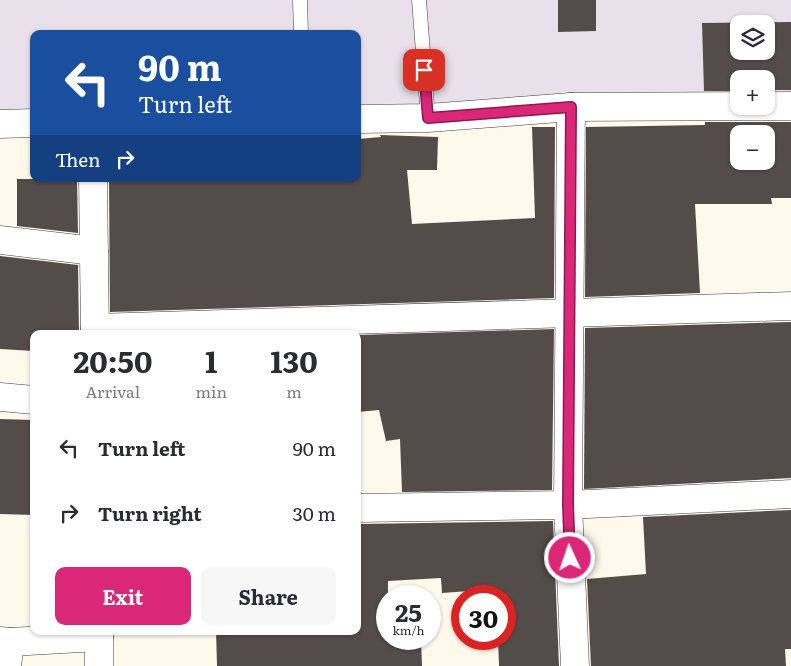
<!DOCTYPE html>
<meta charset="utf-8">
<style>
:root{--surface:#fff;--page:#f7f7f7;--text:#2b2b33;--muted:#7c7c81;--accent:#db2777}
body{margin:0;font-family:Literata,serif;background:var(--page);color:var(--text);height:100vh;display:flex;flex-direction:column;font-size:19px;white-space:nowrap}
*{box-sizing:border-box;margin:0}
p{font-size:16px;color:var(--muted)}
.icon{flex:none;width:28px;height:28px;fill:none;stroke:currentColor;stroke-width:2;stroke-linecap:round;stroke-linejoin:round}
.map{position:relative;flex:1;overflow:hidden}
.details{position:absolute;left:30px;top:330px;width:331px;height:305px;display:flex;flex-direction:column;background:var(--surface);border-radius:10px;box-shadow:0 1px 4px #0004}
.details>*{flex:none}
.top-card{position:absolute;left:30px;top:30px;width:331px;height:152px;border-radius:10px;box-shadow:0 1px 4px #0004;background:#1a4fa0;color:#fff;overflow:hidden}
.tools{position:absolute;left:730px;top:15px;display:grid;gap:10px}
.tools a{display:grid;place-items:center;width:45px;height:45px;border-radius:10px;background:var(--surface);box-shadow:0 1px 4px #0004;font-size:25px}
.speed{position:absolute;left:376px;top:585px;display:flex;gap:10px;font-size:25px;font-weight:700;text-align:center}
.speed>*{display:grid;place-content:center;width:65px;height:65px;border-radius:50%;background:var(--surface);box-shadow:0 1px 4px #0004;line-height:1}
.speed small{font-size:12px;font-weight:400}
.speed .limit{border:8px solid #d22;background:#fff;color:#111}
.pin{position:absolute;display:grid;place-items:center;width:42px;height:42px;color:#fff;margin:-21px;border-radius:10px;box-shadow:0 2px 8px #0006}
.me{position:absolute;width:55px;margin:-28px;rotate:357deg;stroke-linejoin:round;filter:drop-shadow(0 0 4px #0008)}
.turn{display:flex;align-items:center;gap:18px;height:105px;padding:0 25px;font-size:22px}
.turn .icon{width:65px;height:65px;stroke-width:2.5}
.turn b{display:block;font-size:35px;line-height:42px}
.then{display:flex;align-items:center;height:48px;padding:0 25px;background:#0003;gap:10px;font-size:19px}
.eta{display:flex;justify-content:space-evenly;align-items:center;height:85px;text-align:center}
.eta b{font-size:30px;font-weight:700;line-height:35px}
.action{display:flex;gap:10px;margin-top:auto;padding:10px 25px}
.action a{flex:1;height:58px;border-radius:10px;background:var(--accent);color:#fff;font-size:20px;font-weight:700;line-height:58px;text-align:center}
.action a+a{background:var(--page);color:var(--text)}
ul{padding:0;list-style:none}
li{display:flex;align-items:center;gap:15px;height:65px;padding:0 25px}
li div{flex:1}
li b{display:block;font-size:19px}
li em{font-style:normal}
.map>svg:first-child{display:block}
.industrial{fill:#e9e0eb;fill-rule:evenodd}
.building{fill:#544c49;fill-rule:evenodd}
.lines{fill:none;stroke-linecap:round;stroke-linejoin:round}
.lane-casing{stroke:#3f3f3f;stroke-width:15}
.street-casing{stroke:#3f3f3f;stroke-width:29}
.lane{stroke:#fff;stroke-width:14}
.street{stroke:#fff;stroke-width:28}
.route-casing{stroke:#8e194d;stroke-width:12}
.route{stroke:#db2777;stroke-width:9}
</style>
<div class="map">
<svg width="791" height="666" viewBox="0 0 791 666">
<rect width="100%" height="100%" fill="#fff9ec"/>
<path class="industrial" d="M 0,0 L 791,0 L 791,103 L 766,103 L 766,79 L 739,79 L 739,103 L 358,104 L 358,34 L 34,34 L 34,110 L 0,111 ZM 739,24 L 766,24 L 766,51 L 739,51 Z"/>
<g class="building">
<path d="M 558,0 L 596,0 L 596,31 L 558,32 Z"/>
<path d="M 791,22 L 791,90 L 766,90 L 766,79 L 739,79 L 739,91 L 704,91 L 702,23 ZM 739,24 L 766,24 L 766,51 L 739,51 Z"/>
<path d="M 705,122 L 791,122 L 791,198 L 771,198 L 772,204 L 695,204 L 700,293 L 585,297 L 586,127 L 705,125 ZM 739,134 L 766,134 L 766,161 L 739,161 Z"/>
<path d="M 532,127 L 555,127 L 554,298 L 110,312 L 109,179 L 358,179 L 358,139 L 381,137 L 380,135 L 438,137 L 437,170 L 407,170 L 412,224 L 535,218 Z"/>
<path d="M 17,179 L 77,179 L 78,233 L 17,226 Z"/>
<path d="M 0,256 L 78,265 L 79,334 L 34,334 L 34,351 L 0,349 Z"/>
<path d="M 791,322 L 791,478 L 584,489 L 585,328 Z"/>
<path d="M 554,329 L 552,490 L 402,492 L 400,439 L 386,441 L 379,410 L 358,412 L 358,335 Z"/>
<path d="M 0,419 L 34,420 L 34,515 L 0,514 Z"/>
<path d="M 791,510 L 791,649 L 785,649 L 786,666 L 591,666 L 587,579 L 646,574 L 643,517 Z"/>
<path d="M 553,521 L 559,666 L 499,666 L 498,639 L 505,639 L 505,596 L 497,596 L 496,589 L 442,593 L 441,578 L 388,581 L 388,639 L 421,639 L 422,666 L 217,666 L 216,631 L 358,631 L 358,524 Z"/>
</g>
<g class="lines">
<g class="lane-casing">
<g id="lane">
<path d="M 300,0 L 301,34"/>
<path d="M 419,0 L 428,118"/>
</g>
</g>
<g class="street-casing">
<g id="street">
<path d="M 571,107 L 568,505 L 575,666"/>
<path d="M 358,119 L 428,118 L 571,107 L 791,106"/>
<path d="M 0,124 L 34,123"/>
<path d="M 93,179 L 95,334"/>
<path d="M 0,240 L 94,251"/>
<path d="M 95,328 L 791,306"/>
<path d="M 0,397 L 34,400"/>
<path d="M 358,508 L 568,505 L 791,494"/>
<path d="M 99,631 L 99,666"/>
<path d="M 0,641 L 10,642 L 7,666"/>
<path d="M 10,642 L 99,637"/>
</g>
</g>
<use href="#lane" class="lane"/>
<use href="#street" class="street"/>
</g>
<g class="lines">
<g class="route-casing">
<path id="route" d="M 424,70 L 428,118 L 571,107 L 568,505 L 570,558"/>
</g>
<use href="#route" class="route"/>
</g>
</svg>
<div class="tools">
<a><svg class="icon" aria-label="layers" viewBox="0 0 24 24"><path d="M12 4l9 5-9 5-9-5zM3 14l9 5 9-5"/></svg></a>
<a>+</a>
<a>−</a>
</div>
<div class="speed"><div>25<small>km/h</small></div><div class="limit">30</div></div>
<div class="pin" style="left:424px;top:70px;background:#d93025"><svg class="icon" aria-label="arrive" viewBox="0 0 24 24"><path d="M6 21V4h12l-3 4 3 4H6"/></svg></div>
<svg class="me" style="left:570px;top:558px" viewBox="-20 -20 40 40"><circle r="17" fill="#db2777" stroke="#fff" stroke-width="3"/><path d="M0-11L8 9 0 5-8 9z" fill="#fff"/></svg>
<div class="top-card">
<div class="turn"><svg class="icon" aria-label="left" viewBox="0 0 24 24"><path d="M17 20v-9H6M10 6l-5 5 5 5"/></svg><div><b>90 m</b>Turn left</div></div>
<div class="then">Then<svg class="icon" aria-label="right" viewBox="0 0 24 24"><path d="M7 20v-9h11M14 6l5 5-5 5"/></svg></div>
</div>
<section class="details">
<div class="eta">
<div><b>20:50</b><p>Arrival</p></div>
<div><b>1</b><p>min</p></div>
<div><b>130</b><p>m</p></div>
</div>
<ul>
<li><svg class="icon" aria-label="left" viewBox="0 0 24 24"><path d="M17 20v-9H6M10 6l-5 5 5 5"/></svg><div><b>Turn left</b></div><em>90 m</em></li>
<li><svg class="icon" aria-label="right" viewBox="0 0 24 24"><path d="M7 20v-9h11M14 6l5 5-5 5"/></svg><div><b>Turn right</b></div><em>30 m</em></li>
</ul>
<div class="action"><a>Exit</a><a>Share</a></div>
</section>
</div>
